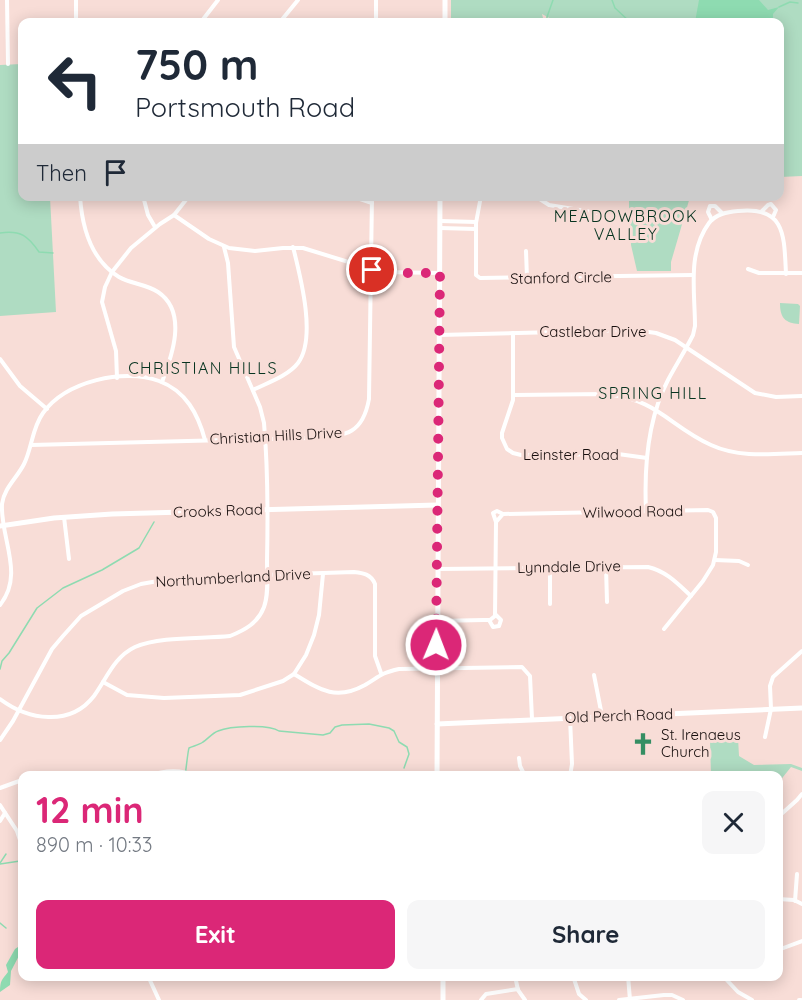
<!DOCTYPE html>
<meta charset="utf-8">
<style>
:root{--surface:#fff;--page:#f6f6f7;--text:#1f2937;--muted:#747a83;--accent:#db2777}
body{margin:0;font-family:Quicksand,sans-serif;background:var(--page);color:var(--text);height:100vh;display:flex;flex-direction:column;font-size:22px;white-space:nowrap}
*{box-sizing:border-box;margin:0}
p{font-size:20px;color:var(--muted)}
.icon{flex:none;width:33px;height:33px;fill:none;stroke:currentColor;stroke-width:2;stroke-linecap:round;stroke-linejoin:round}
.map{position:relative;flex:1;overflow:hidden}
.details{position:absolute;left:18px;top:771px;width:765px;height:210px;display:flex;flex-direction:column;background:var(--surface);border-radius:12px;box-shadow:0 3px 15px #0003}
.details>*{flex:none}
.banner{position:absolute;left:18px;top:18px;width:766px;height:183px;border-radius:12px;box-shadow:0 3px 15px #0003;background:#fff;color:var(--text);overflow:hidden}
.pin{position:absolute;display:grid;place-items:center;width:51px;height:51px;color:#fff;margin:-26px;border:3px solid #fff;border-radius:50%;box-shadow:0 2px 6px #0007}
.me{position:absolute;width:66px;margin:-33px;rotate:1deg;stroke-linejoin:round;filter:drop-shadow(0 0 4px #0008)}
.turn{display:flex;align-items:center;gap:21px;height:126px;padding:0 18px;font-size:27px}
.turn .icon{width:78px;height:78px;stroke-width:2.5}
.turn b{display:block;font-size:42px;line-height:51px}
.then{display:flex;align-items:center;height:57px;padding:0 18px;background:#0003;gap:12px;font-size:22px}
.round{display:grid;place-items:center;flex:none;width:63px;height:63px;border-radius:12px;background:var(--page)}
.head{display:flex;align-items:center;justify-content:space-between;height:102px;padding:0 18px}
h1{font-size:36px;font-weight:700;line-height:45px;color:var(--accent)}
.primary-button{display:flex;gap:12px;margin-top:auto;padding:12px 18px}
.primary-button a{flex:1;height:69px;border-radius:12px;background:var(--accent);color:#fff;font-size:24px;font-weight:700;line-height:69px;text-align:center}
.primary-button a+a{background:var(--page);color:var(--text)}
.map>svg:first-child{display:block}
.green{fill:#afdcc2}
.water{fill:#8edbb1}
.lines{fill:none;stroke-linecap:round;stroke-linejoin:round}
.stream{stroke:#8edbb1;stroke-width:1.5}
.street{stroke:#fff;stroke-width:4}
.secondary{stroke:#fff;stroke-width:5}
.route{stroke:#db2777;stroke-width:10;stroke-dasharray:0 18}
.labels{text-anchor:middle;stroke-width:6;stroke-linejoin:round;paint-order:stroke}
.street-label{font-size:15px;fill:#180f0e;stroke:#f8ddd7}
.poi-label{font-size:15px;fill:#180f0e;stroke:#f8ddd7;text-anchor:start}
.neighbourhood-label{font-size:16px;letter-spacing:1.5px;fill:#073420;stroke:#f8ddd7}
</style>
<div class="map">
<svg width="802" height="1000" viewBox="0 0 802 1000">
<rect width="100%" height="100%" fill="#f8ddd7"/>
<g class="green">
<path d="M 451,0 L 802,0 L 802,176 L 780,177 L 780,22 L 554,22 L 553,20 L 542,14 L 544,22 L 451,22 Z"/>
<path d="M 22,64 L 22,196 L 50,197 L 56,312 L 0,316 L 0,65 Z"/>
<path d="M 626,197 L 690,197 L 671,262 L 671,271 L 637,271 L 631,245 L 630,214 L 614,215 L 614,213 L 629,213 L 629,199 Z"/>
<path d="M 780,303 L 798,304 L 800,306 L 799,324 C 785,323 780,318 780,303 Z"/>
<path d="M 738,738 L 739,756 L 754,765 L 791,764 L 802,768 L 802,771 L 791,767 L 779,782 L 778,776 L 711,775 L 710,740 Z"/>
</g>
<g class="water">
<path d="M 699,0 L 759,0 L 768,10 L 779,7 L 773,14 L 773,22 L 695,22 Z"/>
<path d="M 22,941 L 22,950 L 11,971 L 10,985 L 0,992 C 0,980 2,980 8,972 L 6,965 L 15,949 L 21,945 Z"/>
</g>
<g class="lines">
<g class="stream">
<path d="M 612,0 L 615,8 L 630,22"/>
<path d="M 779,7 L 790,2 L 798,3"/>
<path d="M 547,22 L 547,17 L 553,0"/>
<path d="M 0,233 C 21,230 28,236 39,252 L 53,253"/>
<path d="M 0,669 L 2,661 L 9,653 L 37,608 L 63,588 L 102,570 L 139,548 L 154,522"/>
<path d="M 185,776 C 186,770 188,750 189,748 C 193,746 199,745 203,742 C 208,739 212,733 218,731 C 230,726 269,724 279,731 L 323,735 L 330,733 L 335,727 L 342,725 L 369,724 L 389,728 L 394,731 L 399,742 L 407,747 L 409,754 L 404,768"/>
<path d="M 0,863 L 6,854"/>
<path d="M 0,864 L 20,861 L 22,848"/>
<path d="M 0,923 L 6,928"/>
</g>
<g class="street">
<path d="M 7,0 L 8,64"/>
<path d="M 76,0 L 76,22"/>
<path d="M 201,22 L 218,0"/>
<path d="M 280,22 L 298,0"/>
<path d="M 376,22 L 376,0"/>
<path d="M 80,196 C 82,228 91,260 119,277 C 131,284 146,284 158,292 C 188,312 172,356 162,382"/>
<path d="M 143,196 L 148,215 L 155,227"/>
<path d="M 351,196 L 372,203"/>
<path d="M 481,196 L 476,223 L 476,275 L 480,278 L 693,275"/>
<path d="M 535,196 L 549,205 L 604,214"/>
<path d="M 762,211 L 768,205 L 771,204 L 776,210 L 773,217"/>
<path d="M 174,215 L 209,239 L 229,248 L 255,251 L 283,248 L 303,248 L 381,272 L 440,273"/>
<path d="M 712,220 L 708,212 L 710,206 L 715,206 L 722,213"/>
<path d="M 440,221 L 476,222"/>
<path d="M 440,228 L 476,229"/>
<path d="M 526,251 L 527,278"/>
<path d="M 748,269 L 759,273 L 802,273"/>
<path d="M 513,333 L 513,400 L 502,433 L 502,438 L 507,449 L 513,453 L 521,455 L 618,454 L 647,458"/>
<path d="M 439,335 L 635,330 L 656,333 L 675,340 L 755,393 L 776,397 L 802,396"/>
<path d="M 0,359 L 20,386 L 47,409"/>
<path d="M 117,378 L 116,351 L 102,302 L 105,287 L 112,272 L 131,248 L 160,224 L 174,215 L 189,196"/>
<path d="M 253,390 C 267,383 288,376 298,363 C 317,338 300,275 293,247"/>
<path d="M 514,395 L 605,394 C 658,399 669,426 711,445 C 739,458 772,454 802,453"/>
<path d="M 31,445 L 309,438 C 342,435 362,438 369,399 L 372,196"/>
<path d="M 646,511 C 644,467 647,420 668,380 C 676,365 685,351 693,335 L 695,326 C 695,292 687,253 709,223 C 716,214 727,212 738,211 C 786,206 784,236 786,274"/>
<path d="M 64,517 L 69,559"/>
<path d="M 496,522 L 493,513 L 497,511 L 503,514"/>
<path d="M 715,560 L 739,561 L 748,565"/>
<path d="M 606,567 L 607,602"/>
<path d="M 550,568 L 550,604"/>
<path d="M 438,569 L 648,567 C 666,571 678,584 691,596"/>
<path d="M 0,605 C 25,574 0,538 2,504 C 4,488 17,478 24,464 C 32,448 32,428 43,413 C 66,381 124,368 159,381 C 186,391 198,414 205,440"/>
<path d="M 489,620 L 493,627 L 499,626 L 501,620 L 495,614"/>
<path d="M 437,621 L 484,620 L 490,620 L 495,616 L 496,522 L 503,514 L 708,510 L 713,512 L 716,518 L 716,552 L 713,565 L 703,581 L 664,629"/>
<path d="M 294,674 C 320,690 336,701 365,685 C 380,676 381,673 399,669 L 522,667 L 530,676 L 532,719"/>
<path d="M 594,675 L 602,716"/>
<path d="M 103,682 L 127,695 L 164,698 L 240,695 L 283,681 L 294,674 L 306,655 L 314,635 L 319,615 L 323,574"/>
<path d="M 0,699 C 28,720 70,727 94,696 C 107,678 114,657 135,647 C 161,636 202,639 230,636 C 245,630 258,623 264,607 C 269,593 267,576 267,561 C 268,515 268,469 264,423 L 260,407 L 234,347 L 228,263 L 224,247"/>
<path d="M 570,718 L 572,764 L 570,776"/>
<path d="M 765,737 L 771,709 L 770,686 L 773,677 L 802,651"/>
<path d="M 0,740 L 13,721 L 52,649 L 63,636 L 81,616 L 123,591 L 141,584 L 175,578 L 354,572 C 363,573 371,574 375,584 L 375,656 L 381,673"/>
<path d="M 519,758 L 520,766 L 525,776"/>
<path d="M 34,776 L 34,775"/>
<path d="M 148,776 C 165,770 180,769 196,776"/>
<path d="M 0,788 L 22,780"/>
<path d="M 0,805 L 17,831 L 22,846"/>
<path d="M 778,817 L 797,800 L 802,794"/>
<path d="M 0,821 L 5,813"/>
<path d="M 22,879 L 20,882 L 22,888"/>
<path d="M 778,899 L 794,900 L 802,904"/>
<path d="M 795,901 L 797,874"/>
<path d="M 778,950 L 802,941"/>
<path d="M 148,976 L 159,1000"/>
<path d="M 515,976 L 518,990 L 525,1000"/>
<path d="M 573,976 L 579,994 L 586,1000"/>
<path d="M 628,976 L 630,1000"/>
<path d="M 723,976 L 738,992 L 752,1000"/>
<path d="M 481,1000 L 486,994 L 518,989"/>
<path d="M 619,1000 L 664,995 L 672,995 L 683,1000"/>
<path d="M 799,1000 L 801,1000"/>
</g>
<g class="secondary">
<path d="M 445,22 L 445,0"/>
<path d="M 0,526 L 54,518 L 112,514 L 437,505"/>
<path d="M 437,724 L 802,708"/>
<path d="M 437,776 L 440,196"/>
<path d="M 443,976 L 443,1000"/>
</g>
</g>
<g class="lines">
<path class="route" d="M 372,270 L 399,273 L 440,273 L 436,645"/>
</g>
<defs>
<g id="church-bare" transform="scale(1.8)"><path d="M-1.2-6h2.4v3.5h3.3v2.4h-3.3V6h-2.4V-.1h-3.3v-2.4h3.3Z" fill="#358e63" stroke="#f8ddd7" stroke-width="2.5" paint-order="stroke"/></g>
</defs>
<g fill-rule="evenodd">
<use href="#church-bare" x="643" y="744"/>
</g>
<g class="labels">
<g class="street-label">
<text transform="translate(561 278) rotate(-1)" y="5">Stanford Circle</text>
<text x="593" y="337">Castlebar Drive</text>
<text transform="translate(276 436) rotate(-3)" y="5">Christian Hills Drive</text>
<text x="571" y="460">Leinster Road</text>
<text transform="translate(218 511) rotate(-2)" y="5">Crooks Road</text>
<text transform="translate(633 512) rotate(-1)" y="5">Wilwood Road</text>
<text transform="translate(569 567) rotate(-1)" y="5">Lynndale Drive</text>
<text transform="translate(233 578) rotate(-3)" y="5">Northumberland Drive</text>
<text transform="translate(619 716) rotate(-2)" y="5">Old Perch Road</text>
</g>
<g class="poi-label">
<text x="661" y="740">St. Irenaeus<tspan x="661" dy="17">Church</tspan></text>
</g>
<g class="neighbourhood-label">
<text x="626" y="222">MEADOWBROOK<tspan x="626" dy="18">VALLEY</tspan></text>
<text x="203" y="374">CHRISTIAN HILLS</text>
<text x="653" y="399">SPRING HILL</text>
</g>
</g>
</svg>
<div class="pin" style="left:372px;top:270px;background:#d93025"><svg class="icon" aria-label="arrive" viewBox="0 0 24 24"><path d="M6 21V4h12l-3 4 3 4H6"/></svg></div>
<svg class="me" style="left:436px;top:645px" viewBox="-20 -20 40 40"><circle r="17" fill="#db2777" stroke="#fff" stroke-width="3"/><path d="M0-11L8 9 0 5-8 9z" fill="#fff"/></svg>
<div class="banner">
<div class="turn"><svg class="icon" aria-label="left" viewBox="0 0 24 24"><path d="M17 20v-9H6M10 6l-5 5 5 5"/></svg><div><b>750 m</b>Portsmouth Road</div></div>
<div class="then">Then<svg class="icon" aria-label="arrive" viewBox="0 0 24 24"><path d="M6 21V4h12l-3 4 3 4H6"/></svg></div>
</div>
<section class="details">
<div class="head"><div><h1>12 min</h1><p>890 m · 10:33</p></div><a class="round"><svg class="icon" aria-label="close" viewBox="0 0 24 24"><path d="M6 6l12 12M18 6L6 18"/></svg></a></div>
<div class="primary-button"><a>Exit</a><a>Share</a></div>
</section>
</div>
